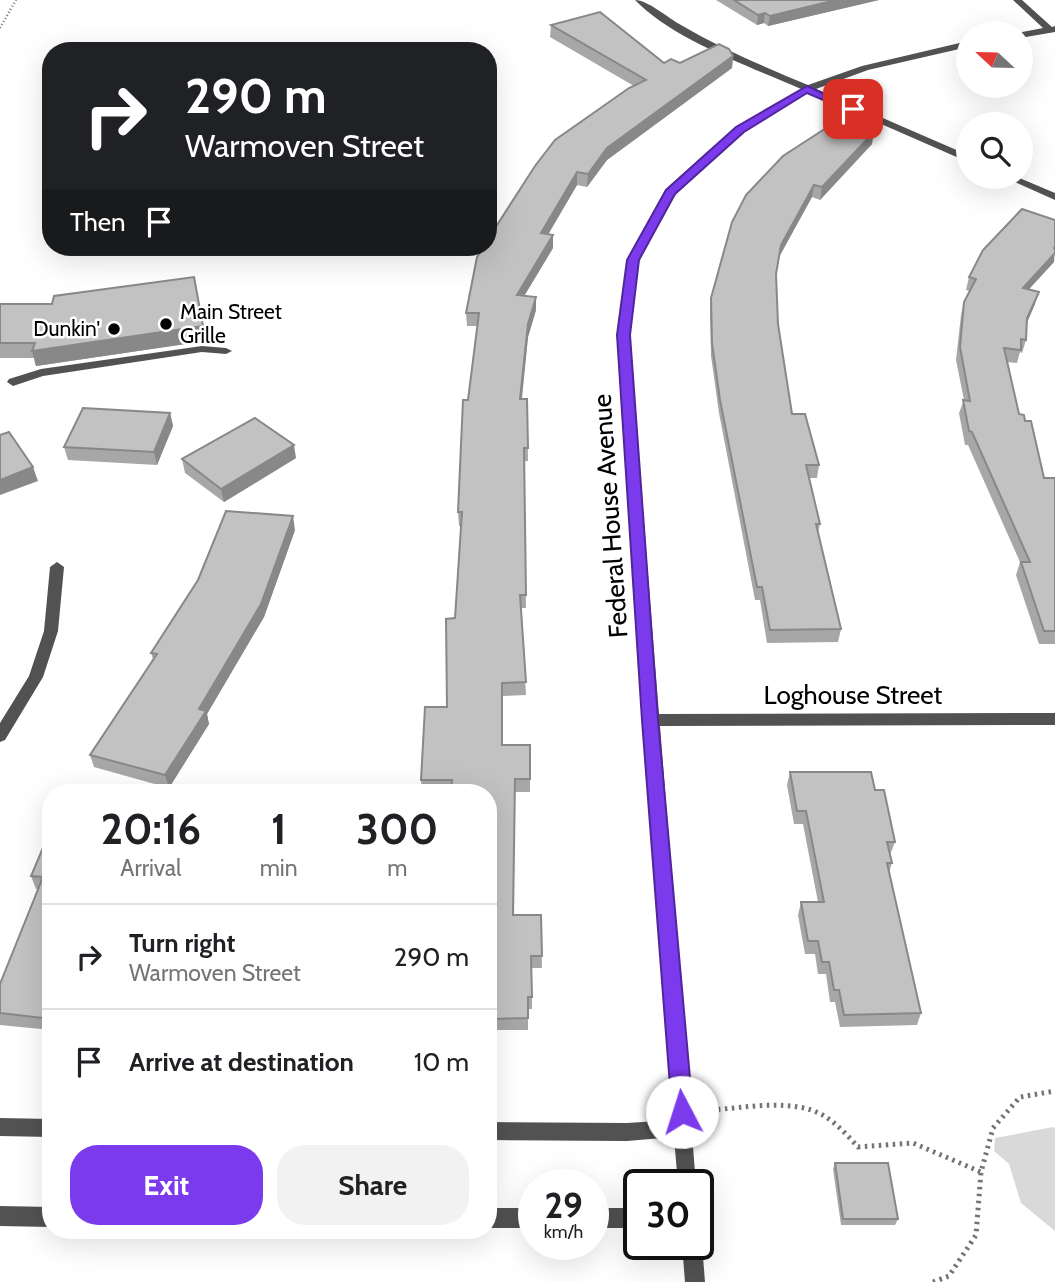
<!DOCTYPE html>
<style>
:root{--surface:#fff;--page:#f2f2f2;--text:#202124;--muted:#757577;--line:#e0e0e0;--accent:#7c3aed}
body{margin:0;font-family:Cabin,sans-serif;background:var(--page);color:var(--text);height:100vh;display:flex;flex-direction:column;font-size:26px;white-space:nowrap}
*{box-sizing:border-box;margin:0}
p{font-size:23px;color:var(--muted)}
.icon{flex:none;width:38px;height:38px;fill:none;stroke:currentColor;stroke-width:2;stroke-linecap:round;stroke-linejoin:round}
.map{position:relative;flex:1;overflow:hidden}
.side{position:absolute;left:42px;top:784px;width:455px;height:455px;display:flex;flex-direction:column;background:var(--surface);border-radius:28px;box-shadow:0 7px 28px #0002}
.side>*{flex:none}
.guide{position:absolute;left:42px;top:42px;width:455px;height:214px;border-radius:28px;box-shadow:0 7px 28px #0002;background:#202124;color:#fff;overflow:hidden}
.needle{width:46px;rotate:292deg}
.fabs{position:absolute;left:956px;top:21px;display:grid;gap:14px}
.fabs a{display:grid;place-items:center;width:77px;height:77px;border-radius:50%;background:var(--surface);box-shadow:0 7px 28px #0002;font-size:35px}
.speed{position:absolute;left:518px;top:1169px;display:flex;gap:14px;font-size:35px;font-weight:700;text-align:center}
.speed>*{display:grid;place-content:center;width:91px;height:91px;border-radius:50%;background:var(--surface);box-shadow:0 7px 28px #0002;line-height:1}
.speed small{font-size:18px;font-weight:400}
.speed .limit{border:4px solid #111;border-radius:10px;background:#fff;color:#111}
.pin{position:absolute;display:grid;place-items:center;width:60px;height:60px;color:#fff;margin:-30px;border-radius:14px;box-shadow:0 4px 10px #0006}
.me{position:absolute;width:77px;margin:-38px;rotate:355deg;stroke-linejoin:round;filter:drop-shadow(0 0 5px #0008)}
.turn{display:flex;align-items:center;gap:24px;height:147px;padding:0 28px;font-size:32px}
.turn .icon{width:91px;height:91px;stroke-width:2.5}
.turn b{display:block;font-size:49px;line-height:60px}
.then{display:flex;align-items:center;height:66px;padding:0 28px;background:#0003;gap:14px;font-size:26px}
.eta{display:flex;justify-content:space-evenly;align-items:center;height:119px;text-align:center}
.eta b{font-size:42px;font-weight:800;line-height:49px}
.action{display:flex;gap:14px;margin-top:auto;padding:14px 28px}
.action a{flex:1;height:80px;border-radius:28px;background:var(--accent);color:#fff;font-size:28px;font-weight:800;line-height:80px;text-align:center}
.action a+a{background:var(--page);color:var(--text)}
ul{padding:0;list-style:none}
li{display:flex;align-items:center;gap:21px;height:105px;padding:0 28px;border-top:2px solid var(--line)}
li div{flex:1}
li b{display:block;font-size:26px}
li em{font-style:normal}
.map>svg:first-child{display:block}
.green{fill:#d9d9d9}
.lines{fill:none;stroke-linecap:round;stroke-linejoin:round}
.path-far1{stroke:#747474;stroke-width:2.5;stroke-dasharray:1 2.5;stroke-linecap:butt}
.path{stroke:#747474;stroke-width:5;stroke-dasharray:2.5 4.5;stroke-linecap:butt}
.service{fill:#525252;fill-rule:evenodd}
.minor{fill:#525252;fill-rule:evenodd}
.wall{fill:#a7a7a7}
.shaded-wall{fill:#888}
.building{fill:#c2c2c2;stroke:#888;stroke-width:2}
.route{fill:#7c3aed;stroke:#51269a;stroke-width:2}
.poi-dot{fill:#000;stroke:#fff;stroke-width:2.5}
.labels{text-anchor:middle;stroke-width:5;stroke-linejoin:round;paint-order:stroke}
.far-poi-label{font-size:21px;fill:#000;stroke:#fff;text-anchor:start}
.street-label{font-size:26px;fill:#000;stroke:#fff}
</style>
<div class="map">
<svg width="1055" height="1282" viewBox="0 0 1055 1282">
<rect width="100%" height="100%" fill="#fff"/>
<path class="green" d="M 1053,1127 L 1055,1129 L 1055,1231 L 1021,1203 L 1009,1164 L 994,1151 L 995,1138 Z"/>
<g class="lines">
<path class="path-far1" d="M 0,28 L 16,0"/>
<g class="path">
<path d="M 711,1110 C 745,1108 795,1097 826,1117 C 838,1125 848,1136 858,1147 L 913,1143 L 981,1172"/>
<path d="M 933,1282 L 949,1276 L 976,1235 L 981,1172 L 993,1128 L 1020,1097 L 1055,1091"/>
</g>
<path class="service" d="M 202,346 L 226,348 L 232,351 L 226,354 L 202,352 L 43,376 L 13,386 L 7,382 L 9,379 L 41,369 Z"/>
<g class="minor">
<path d="M 635,0 C 648,0 668,18 681,25 C 722,49 765,67 808,85 L 862,66 L 968,41 L 968,47 L 868,70 L 816,89 L 968,155 L 968,162 L 808,92 L 743,132 L 712,157 L 674,193 L 638,260 L 629,335 L 659,714 L 1055,713 L 1055,725 L 660,726 L 696,1185 L 678,1185 L 674,1137 L 627,1141 L 488,1140 L 488,1122 L 627,1123 L 673,1120 L 645,724 L 643,720 L 644,717 L 617,335 L 628,260 L 666,190 L 706,153 L 737,128 L 801,89 C 751,67 672,39 635,0 Z"/>
<path d="M 1013,0 L 1022,0 L 1052,27 L 1055,26 L 1055,32 L 1020,38 L 1020,33 L 1017,33 L 1043,28 Z"/>
<path d="M 1004,177 L 1017,177 L 1055,193 L 1055,200 Z"/>
<path d="M 57,562 L 64,567 L 58,631 L 43,677 L 5,740 L 0,742 L 0,723 L 29,676 L 44,631 L 50,567 Z"/>
<path d="M 0,1118 L 51,1119 L 51,1137 L 0,1136 Z"/>
<path d="M 0,1206 L 51,1207 L 51,1227 L 0,1226 Z"/>
<rect x="488" y="1208" width="46" height="20"/>
<rect x="593" y="1208" width="46" height="20"/>
<path d="M 698,1237 L 702,1244 L 705,1282 L 685,1282 L 682,1244 L 698,1244 Z"/>
</g>
</g>
<g class="wall">
<path d="M 716,0 L 879,0 L 768,26 L 764,23 L 757,25 Z"/>
<path d="M 551,25 L 664,63 L 680,63 L 733,56 L 732,68 L 607,160 L 587,187 L 577,185 L 548,235 L 553,248 L 524,296 L 536,297 L 536,310 L 528,337 L 522,399 L 527,399 L 528,461 L 524,461 L 526,608 L 521,608 L 526,695 L 503,696 L 502,745 L 530,745 L 530,792 L 515,792 L 513,915 L 541,915 L 542,968 L 532,968 L 532,1009 L 528,1009 L 528,1030 L 488,1030 L 488,793 L 422,793 L 421,780 L 447,707 L 455,618 L 461,526 L 459,526 L 458,512 L 468,400 L 477,326 L 467,326 L 466,313 L 634,86 L 550,37 Z"/>
<path d="M 845,121 L 872,144 L 820,200 L 812,197 L 779,257 L 776,275 L 778,324 L 792,414 L 819,465 L 817,478 L 809,478 L 820,524 L 818,532 L 841,629 L 838,642 L 767,643 L 760,600 L 755,600 L 719,413 L 711,356 L 710,311 L 711,298 Z"/>
<path d="M 1055,220 L 1054,262 L 1029,289 L 1035,304 L 1027,323 L 1026,340 L 1022,353 L 1020,352 L 1017,363 L 1007,362 L 1019,414 L 1025,421 L 1044,478 L 1055,478 L 1055,644 L 1039,644 L 1016,575 L 1020,562 L 968,445 L 965,445 L 959,413 L 964,400 L 956,360 L 961,315 L 964,302 L 970,291 L 966,290 L 969,277 Z"/>
<path d="M 0,304 L 206,341 L 36,366 L 34,358 L 0,358 Z"/>
<path d="M 170,413 L 173,426 L 157,465 L 68,460 L 64,447 Z"/>
<path d="M 296,458 L 224,502 L 185,473 L 182,459 Z"/>
<path d="M 295,530 L 264,617 L 207,714 L 209,724 L 169,788 L 94,767 L 90,755 L 153,659 L 151,653 Z"/>
<path d="M 790,772 L 875,790 L 895,842 L 890,855 L 892,863 L 889,872 L 921,1013 L 917,1025 L 840,1027 L 835,1002 L 830,1002 L 826,974 L 818,974 L 815,954 L 805,954 L 798,915 L 801,902 L 818,902 L 803,824 L 794,824 L 787,785 Z"/>
<path d="M 51,829 L 51,1030 L 0,1025 L 0,984 L 38,889 L 36,889 L 31,876 Z"/>
<path d="M 835,1163 L 898,1219 L 895,1225 L 841,1225 L 833,1169 Z"/>
</g>
<g class="shaded-wall">
<path d="M 836,0 L 879,0 L 768,26 L 770,16 Z"/>
<path d="M 765,13 L 764,23 L 757,25 L 758,15 Z"/>
<path d="M 733,56 L 732,68 L 607,160 L 587,187 L 588,174 L 607,148 Z"/>
<path d="M 874,132 L 872,144 L 820,200 L 822,187 Z"/>
<path d="M 577,172 L 577,185 L 541,246 L 541,233 Z"/>
<path d="M 814,185 L 812,197 L 779,257 L 781,245 Z"/>
<path d="M 553,235 L 553,248 L 517,308 L 517,295 Z"/>
<path d="M 1055,247 L 1054,262 L 1019,300 L 1023,288 Z"/>
<path d="M 194,277 L 206,341 L 36,366 L 32,351 Z"/>
<path d="M 1039,292 L 1035,304 L 1023,331 L 1027,318 Z"/>
<path d="M 536,297 L 536,310 L 528,337 L 520,412 L 520,399 L 528,324 Z"/>
<path d="M 170,413 L 173,426 L 157,465 L 154,452 Z"/>
<path d="M 294,445 L 296,458 L 224,502 L 221,489 Z"/>
<path d="M 33,467 L 38,481 L 0,495 L 0,480 Z"/>
<path d="M 293,516 L 295,530 L 264,617 L 207,714 L 209,724 L 169,788 L 165,775 Z"/>
</g>
<g class="building">
<path d="M 734,0 L 836,0 L 770,16 L 765,13 L 758,15 Z"/>
<path d="M 600,12 L 664,63 L 671,59 L 680,63 L 719,44 L 729,49 L 733,56 L 607,148 L 588,174 L 577,172 L 541,233 L 553,235 L 517,295 L 536,297 L 528,324 L 520,399 L 527,399 L 528,448 L 524,448 L 526,595 L 520,595 L 526,682 L 502,683 L 502,745 L 530,745 L 530,779 L 515,779 L 513,915 L 541,915 L 542,956 L 531,956 L 532,997 L 528,997 L 528,1018 L 488,1019 L 488,793 L 451,793 L 452,780 L 421,780 L 425,707 L 447,707 L 446,619 L 455,618 L 462,512 L 458,512 L 463,400 L 468,400 L 479,313 L 466,313 L 477,257 L 484,247 L 488,247 L 488,239 L 535,166 L 555,140 L 629,88 L 646,80 L 551,25 Z"/>
<path d="M 837,121 L 845,121 L 874,132 L 822,187 L 814,185 L 781,245 L 776,274 L 778,324 L 792,414 L 805,414 L 819,465 L 806,465 L 820,524 L 816,524 L 841,629 L 770,630 L 762,587 L 757,587 L 720,400 L 712,343 L 711,298 L 732,222 L 746,195 L 783,156 Z"/>
<path d="M 1022,209 L 1055,220 L 1055,247 L 1054,248 L 1055,249 L 1055,253 L 1023,288 L 1039,292 L 1027,318 L 1026,340 L 1021,339 L 1021,350 L 1004,348 L 1019,414 L 1024,415 L 1025,421 L 1031,421 L 1044,478 L 1055,478 L 1055,631 L 1044,631 L 1021,562 L 1030,562 L 972,432 L 969,431 L 963,400 L 970,401 L 960,347 L 964,302 L 976,279 L 969,277 L 983,250 Z"/>
<path d="M 194,277 L 203,326 L 32,351 L 35,343 L 0,343 L 0,304 L 52,304 L 54,296 Z"/>
<path d="M 83,408 L 170,413 L 154,452 L 64,447 Z"/>
<path d="M 255,418 L 294,445 L 221,489 L 182,459 Z"/>
<path d="M 9,432 L 33,467 L 0,480 L 0,435 Z"/>
<path d="M 226,511 L 293,516 L 261,604 L 199,709 L 206,711 L 165,775 L 90,755 L 157,654 L 151,653 L 198,580 Z"/>
<path d="M 790,772 L 871,772 L 875,790 L 884,790 L 895,842 L 887,842 L 892,863 L 887,863 L 921,1013 L 844,1015 L 839,990 L 834,990 L 829,962 L 822,962 L 818,941 L 808,941 L 801,902 L 824,902 L 806,811 L 797,811 Z"/>
<path d="M 51,829 L 51,1019 L 0,1013 L 0,984 L 43,877 L 31,876 Z"/>
<path d="M 835,1163 L 888,1163 L 898,1219 L 843,1219 Z"/>
</g>
<path class="route" d="M 807,86 L 858,109 L 849,111 L 807,93 L 744,132 L 675,194 L 639,260 L 630,335 L 658,720 L 693,1112 L 690,1119 L 682,1122 L 675,1119 L 672,1112 L 642,720 L 617,335 L 627,260 L 666,190 L 736,127 Z"/>
<g class="poi-dot">
<circle cx="166" cy="324" r="7"/>
<circle cx="114" cy="329" r="7"/>
</g>
<g class="labels">
<g class="far-poi-label">
<text x="180" y="319">Main Street<tspan x="180" dy="24">Grille</tspan></text>
<text x="100" y="336" text-anchor="end">Dunkin'</text>
</g>
<g class="street-label">
<text transform="translate(610 516) rotate(-94)" y="9">Federal House Avenue</text>
<text x="853" y="704">Loghouse Street</text>
</g>
</g>
</svg>
<div class="fabs">
<a><svg class="needle" viewBox="-14 -14 28 28"><path d="M0-13l5 13h-10z" fill="#e53935"/><path d="M0 13l5-13h-10z" fill="#757577"/></svg></a>
<a><svg class="icon" aria-label="search" viewBox="0 0 24 24"><circle cx="10" cy="10" r="6"/><path d="M15 15l6 6"/></svg></a>
</div>
<div class="speed"><div>29<small>km/h</small></div><div class="limit">30</div></div>
<div class="pin" style="left:853px;top:109px;background:#d93025"><svg class="icon" aria-label="arrive" viewBox="0 0 24 24"><path d="M6 21V4h12l-3 4 3 4H6"/></svg></div>
<svg class="me" style="left:682px;top:1112px" viewBox="-20 -20 40 40"><circle r="19" fill="#fff"/><path d="M0-13L10 11 0 6-10 11z" fill="#7c3aed"/></svg>
<div class="guide">
<div class="turn"><svg class="icon" aria-label="right" viewBox="0 0 24 24"><path d="M7 20v-9h11M14 6l5 5-5 5"/></svg><div><b>290 m</b>Warmoven Street</div></div>
<div class="then">Then<svg class="icon" aria-label="arrive" viewBox="0 0 24 24"><path d="M6 21V4h12l-3 4 3 4H6"/></svg></div>
</div>
<section class="side">
<div class="eta">
<div><b>20:16</b><p>Arrival</p></div>
<div><b>1</b><p>min</p></div>
<div><b>300</b><p>m</p></div>
</div>
<ul>
<li><svg class="icon" aria-label="right" viewBox="0 0 24 24"><path d="M7 20v-9h11M14 6l5 5-5 5"/></svg><div><b>Turn right</b><p>Warmoven Street</p></div><em>290 m</em></li>
<li><svg class="icon" aria-label="arrive" viewBox="0 0 24 24"><path d="M6 21V4h12l-3 4 3 4H6"/></svg><div><b>Arrive at destination</b></div><em>10 m</em></li>
</ul>
<div class="action"><a>Exit</a><a>Share</a></div>
</section>
</div>
